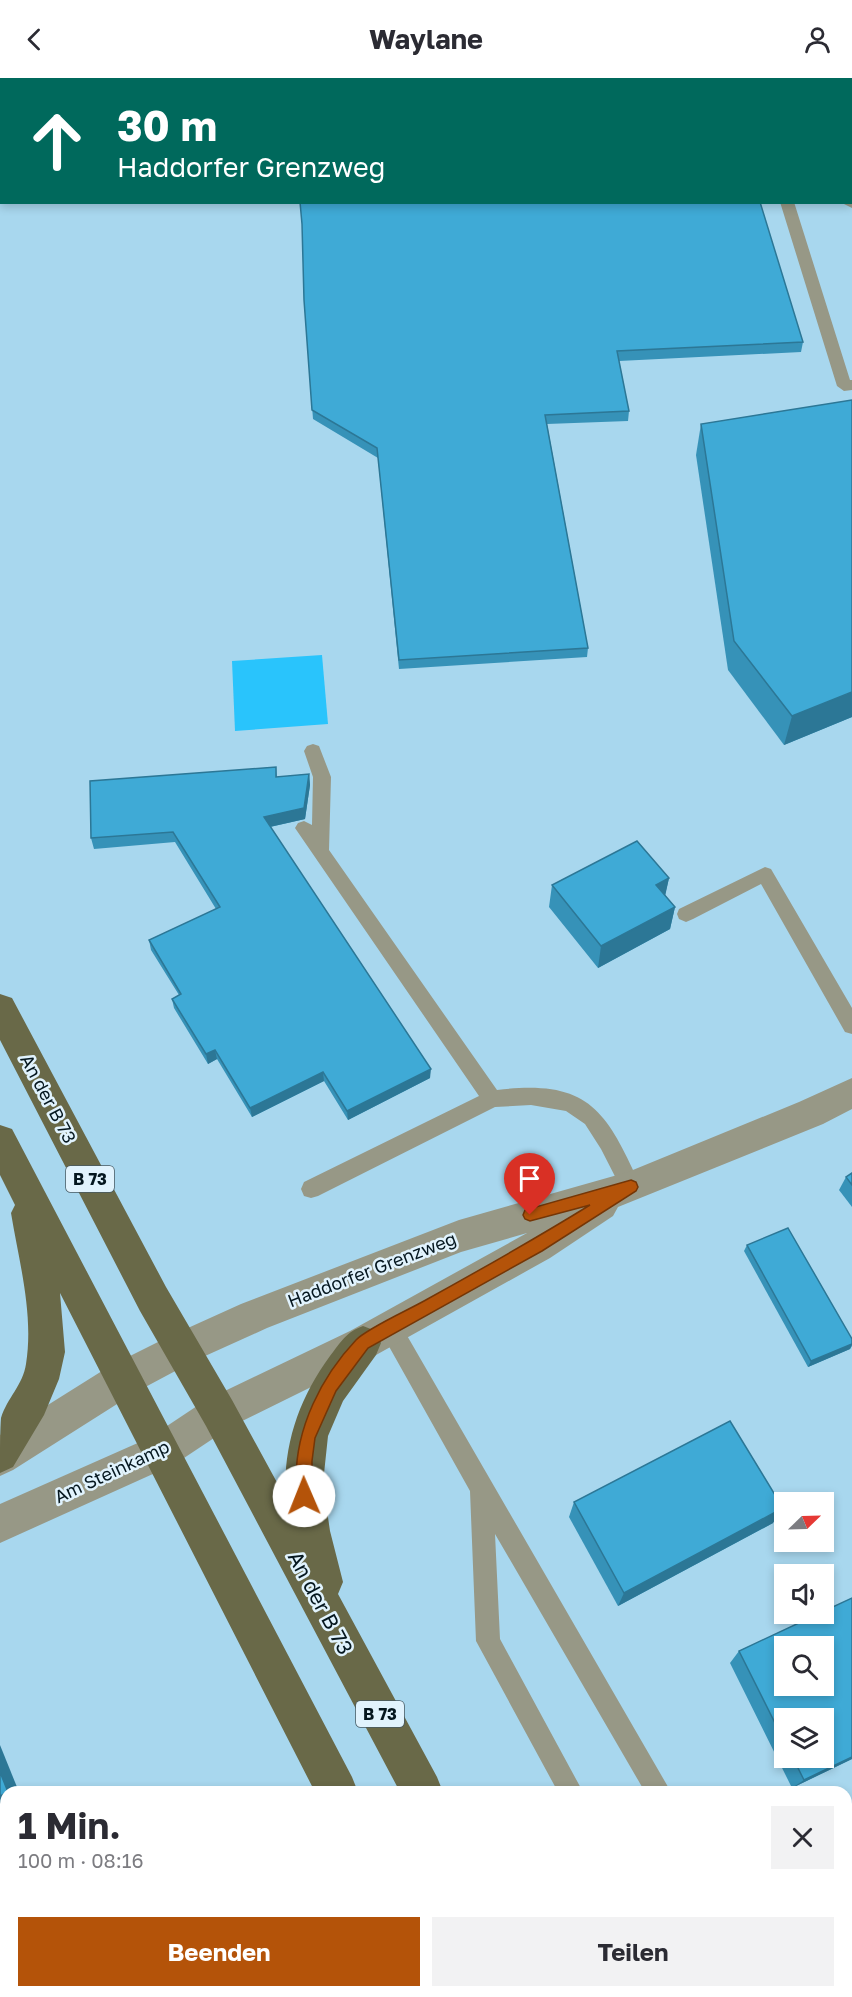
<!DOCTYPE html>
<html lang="de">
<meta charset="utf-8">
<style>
:root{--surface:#fff;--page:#f2f2f3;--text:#2b2b33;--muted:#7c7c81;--accent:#b45309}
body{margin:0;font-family:"Golos Text",sans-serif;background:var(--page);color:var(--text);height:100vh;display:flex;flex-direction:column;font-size:22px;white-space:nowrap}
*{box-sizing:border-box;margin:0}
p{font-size:20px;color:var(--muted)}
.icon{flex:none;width:33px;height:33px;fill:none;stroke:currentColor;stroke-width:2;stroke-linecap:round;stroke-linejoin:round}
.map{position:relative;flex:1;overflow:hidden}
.sheet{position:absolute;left:0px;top:1708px;width:852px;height:212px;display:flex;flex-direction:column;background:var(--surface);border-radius:18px 18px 0 0;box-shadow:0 3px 9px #0003}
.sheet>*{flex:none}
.hud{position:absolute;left:0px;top:0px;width:852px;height:126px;box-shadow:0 3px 9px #0003;background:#00695c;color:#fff;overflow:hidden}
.needle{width:39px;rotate:67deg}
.buttons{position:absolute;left:774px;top:1414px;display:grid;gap:12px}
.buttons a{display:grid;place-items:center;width:60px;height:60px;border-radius:0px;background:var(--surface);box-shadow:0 3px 9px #0003;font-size:30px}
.pin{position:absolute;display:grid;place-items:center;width:51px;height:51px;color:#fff;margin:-62px -26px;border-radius:50% 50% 50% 0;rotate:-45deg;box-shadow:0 0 6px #0007}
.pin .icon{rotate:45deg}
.me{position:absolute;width:66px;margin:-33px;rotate:359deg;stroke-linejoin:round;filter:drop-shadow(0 0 4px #0008)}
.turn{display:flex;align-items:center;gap:21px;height:126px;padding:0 18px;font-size:27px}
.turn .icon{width:78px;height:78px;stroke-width:2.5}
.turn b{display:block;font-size:42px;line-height:51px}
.round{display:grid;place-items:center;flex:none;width:63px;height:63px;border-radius:0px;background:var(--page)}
.summary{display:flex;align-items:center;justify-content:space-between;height:102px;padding:0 18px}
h1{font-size:36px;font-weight:700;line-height:45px}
.button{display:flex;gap:12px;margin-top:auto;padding:12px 18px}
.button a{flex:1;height:69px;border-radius:0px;background:var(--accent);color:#fff;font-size:24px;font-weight:700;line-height:69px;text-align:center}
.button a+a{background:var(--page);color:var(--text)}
header{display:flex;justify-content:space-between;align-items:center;height:78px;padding:0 18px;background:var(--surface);font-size:27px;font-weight:700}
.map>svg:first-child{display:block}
.water{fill:#29c4fc}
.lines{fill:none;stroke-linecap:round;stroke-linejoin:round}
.service{fill:#979886;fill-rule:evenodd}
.minor{fill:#979886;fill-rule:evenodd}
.primary{fill:#696948;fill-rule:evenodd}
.wall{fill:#3692b8;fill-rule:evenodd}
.shaded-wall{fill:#2c7796}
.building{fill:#3faad6;stroke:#2c7796;stroke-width:1.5;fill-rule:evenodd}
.route{fill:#b45309;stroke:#753606;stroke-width:1.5}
.labels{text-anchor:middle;stroke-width:5;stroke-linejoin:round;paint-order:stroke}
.shield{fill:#e1f3fd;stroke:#475962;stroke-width:1.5}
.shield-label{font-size:16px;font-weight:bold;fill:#05171f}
.street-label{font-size:18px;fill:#05171f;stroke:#e1f3fd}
.near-street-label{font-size:21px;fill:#05171f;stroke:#e1f3fd}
</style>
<header><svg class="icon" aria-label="back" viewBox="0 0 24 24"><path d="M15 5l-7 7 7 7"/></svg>Waylane<svg class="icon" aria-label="person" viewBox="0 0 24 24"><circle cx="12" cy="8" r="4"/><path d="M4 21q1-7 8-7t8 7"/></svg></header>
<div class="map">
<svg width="852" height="1919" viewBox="0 0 852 1919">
<rect width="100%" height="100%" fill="#a8d7ee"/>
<path class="water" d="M 322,577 L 328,646 L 235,653 L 232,583 Z"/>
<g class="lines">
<g class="service">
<path d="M 199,0 L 248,0 L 198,2 Z"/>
<path d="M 2,10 L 2,18 L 0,19 L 0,11 Z"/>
<path d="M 780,124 L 794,124 L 850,302 L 852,302 L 852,312 L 844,313 L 837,308 Z"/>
<path d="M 313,666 L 319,668 L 331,699 L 329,772 L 497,1012 C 589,1001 606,1032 641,1109 L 638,1116 L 631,1118 L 624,1116 L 601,1071 L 585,1046 L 566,1033 L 531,1027 L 495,1029 L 318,1118 L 311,1120 L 304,1118 L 301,1111 L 304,1104 L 479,1018 L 295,750 L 298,745 L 304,743 L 312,747 L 313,699 L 304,673 L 307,668 Z"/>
<path d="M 765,789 L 771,791 L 852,930 L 852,956 L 845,954 L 761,806 L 693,841 L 686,844 L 679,841 L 677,836 L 679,831 Z"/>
<path d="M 390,1239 L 398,1242 L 671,1714 L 645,1714 L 495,1456 L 500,1561 L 583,1714 L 558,1714 L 476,1563 L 470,1413 L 382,1256 L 379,1249 L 382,1242 Z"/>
<path d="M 666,1914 L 693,1914 L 695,1919 L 668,1919 Z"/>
</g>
<g class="minor">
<path d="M 701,0 L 723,0 L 724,2 L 702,2 Z"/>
<path d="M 850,115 L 852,116 L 852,130 L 840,124 L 850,124 Z"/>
<path d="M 852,1000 L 852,1031 L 823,1046 L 618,1129 L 613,1138 L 550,1180 L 376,1277 L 232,1348 L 175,1386 L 0,1465 L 0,1426 L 149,1360 L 206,1322 L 350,1253 L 527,1155 L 461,1174 L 267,1250 L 194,1283 L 136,1314 L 13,1392 L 0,1398 L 0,1357 L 110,1288 L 168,1259 L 241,1226 L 459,1142 L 628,1094 L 799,1024 Z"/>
</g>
<g class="primary">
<path d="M 0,916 L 12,920 L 166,1209 L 232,1322 L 286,1421 C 282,1369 299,1320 330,1278 C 341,1264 346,1254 363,1248 L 376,1253 L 381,1265 L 376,1277 L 343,1323 L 328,1358 L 323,1405 L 330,1453 L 343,1504 L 338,1516 L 437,1699 L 443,1714 L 400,1714 L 206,1348 L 140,1233 L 0,962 Z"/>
<path d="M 0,1047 L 12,1051 L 352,1699 L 358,1714 L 315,1714 L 60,1215 L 65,1274 L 59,1301 L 44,1337 L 13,1389 L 0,1395 C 0,1381 0,1352 1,1340 C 7,1320 23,1307 26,1286 C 34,1236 19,1184 11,1135 L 15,1127 L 0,1097 Z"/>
<path d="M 418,1914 L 463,1914 L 465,1919 L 420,1919 Z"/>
<path d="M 501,1914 L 545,1914 L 547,1919 L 503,1919 Z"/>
</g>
</g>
<g class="wall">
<path d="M 304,222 L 803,264 L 801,274 L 619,283 L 629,333 L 628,343 L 547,346 L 588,570 L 587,579 L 399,591 L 378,380 L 313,341 Z"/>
<path d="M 701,346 L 852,639 L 784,667 L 728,592 L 696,377 Z"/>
<path d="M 276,689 L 277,699 L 309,696 L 310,707 L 305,741 L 270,749 L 430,1000 L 348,1042 L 324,1003 L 252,1039 L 217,981 L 208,986 L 174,930 L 172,921 L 179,917 L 151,872 L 149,862 L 216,831 L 175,764 L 94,771 L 91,760 Z"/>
<path d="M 669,800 L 665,817 L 675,829 L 670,851 L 598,890 L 549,829 L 552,807 Z"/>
<path d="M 852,1095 L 852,1129 L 839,1112 L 846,1099 Z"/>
<path d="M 747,1167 L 852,1261 L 852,1268 L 850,1271 L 808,1289 L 744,1173 Z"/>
<path d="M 574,1424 L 773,1445 L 618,1528 L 569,1439 Z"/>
<path d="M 852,1520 L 852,1681 L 792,1710 L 730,1585 L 739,1573 ZM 784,1641 L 824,1680 L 784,1680 Z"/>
</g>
<g class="shaded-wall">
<path d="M 852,614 L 852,639 L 784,667 L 792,638 Z"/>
<path d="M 309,696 L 310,707 L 305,741 L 265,750 L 264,739 Z"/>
<path d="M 669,800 L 664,823 L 656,807 Z"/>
<path d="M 675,829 L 670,851 L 598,890 L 601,868 Z"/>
<path d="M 215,972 L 217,981 L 208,986 L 206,976 Z"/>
<path d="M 431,991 L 430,1000 L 348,1042 L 347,1033 Z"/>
<path d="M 323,994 L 324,1003 L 252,1039 L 250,1030 Z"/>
<path d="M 852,1266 L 850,1271 L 808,1289 L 811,1283 Z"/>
<path d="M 783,1430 L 773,1445 L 618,1528 L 624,1515 Z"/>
<path d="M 0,1667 L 19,1714 L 7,1714 L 0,1694 Z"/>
<path d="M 852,1679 L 852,1681 L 792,1710 L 804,1702 Z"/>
<path d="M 6,1715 L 6,1730 L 0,1734 L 0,1718 Z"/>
</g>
<g class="building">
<path d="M 567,0 L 619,0 L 619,2 L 533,2 Z"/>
<path d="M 300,124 L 760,124 L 803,264 L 617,273 L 629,333 L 545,337 L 588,570 L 399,582 L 377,370 L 312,332 L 304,222 L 302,146 Z"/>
<path d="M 852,322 L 852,614 L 792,638 L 734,563 L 701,346 Z"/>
<path d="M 276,689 L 276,699 L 309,696 L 304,730 L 264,739 L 431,991 L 347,1033 L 323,994 L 250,1030 L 215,972 L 206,976 L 172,921 L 181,916 L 149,862 L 220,829 L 173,754 L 91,760 L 90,703 Z"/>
<path d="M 637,763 L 669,800 L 656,807 L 675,829 L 601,868 L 552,807 Z"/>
<path d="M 852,1095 L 852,1107 L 846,1099 Z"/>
<path d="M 788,1150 L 852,1261 L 852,1266 L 811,1283 L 747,1167 Z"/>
<path d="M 730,1343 L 783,1430 L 624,1515 L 574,1424 Z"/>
<path d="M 852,1520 L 852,1679 L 804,1702 L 793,1680 L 824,1680 L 824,1641 L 784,1641 L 784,1663 L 739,1573 L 818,1536 L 824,1536 L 824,1533 ZM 784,1569 L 824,1569 L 824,1608 L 784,1608 Z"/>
<path d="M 0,1694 L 8,1714 L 0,1718 Z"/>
</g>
<path class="route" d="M 631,1102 L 636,1104 L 638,1109 L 636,1113 L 542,1173 L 368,1270 L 336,1313 L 315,1360 L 312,1383 L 312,1418 L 310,1423 L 304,1426 L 298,1423 C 295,1416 296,1409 296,1401 C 296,1350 321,1299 356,1262 C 366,1251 408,1232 424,1223 C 480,1192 535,1161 590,1127 L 530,1143 L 525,1141 L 523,1137 L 525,1132 Z"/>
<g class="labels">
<g class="shield">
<rect x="66" y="1088" width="48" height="26" rx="4.5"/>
<rect x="356" y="1623" width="48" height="26" rx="4.5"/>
</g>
<g class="shield-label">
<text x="90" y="1107">B 73</text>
<text x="380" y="1642">B 73</text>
</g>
<g class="street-label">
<text transform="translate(48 1021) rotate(62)" y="6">An der B 73</text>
<text transform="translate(372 1192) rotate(-21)" y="6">Haddorfer Grenzweg</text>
<text transform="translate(112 1394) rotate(-25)" y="6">Am Steinkamp</text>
</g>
<g class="near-street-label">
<text transform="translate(320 1525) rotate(62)" y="7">An der B 73</text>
</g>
</g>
</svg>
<div class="buttons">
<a><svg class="needle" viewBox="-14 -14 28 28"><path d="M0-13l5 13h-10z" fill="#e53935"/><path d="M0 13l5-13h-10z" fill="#7c7c81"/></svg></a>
<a><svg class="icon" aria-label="sound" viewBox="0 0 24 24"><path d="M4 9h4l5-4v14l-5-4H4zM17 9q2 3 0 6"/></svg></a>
<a><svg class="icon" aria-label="search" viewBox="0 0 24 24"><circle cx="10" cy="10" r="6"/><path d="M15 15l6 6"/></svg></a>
<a><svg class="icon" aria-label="layers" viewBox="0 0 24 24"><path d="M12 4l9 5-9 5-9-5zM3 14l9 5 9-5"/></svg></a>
</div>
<div class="pin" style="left:530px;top:1137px;background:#d93025"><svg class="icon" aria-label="arrive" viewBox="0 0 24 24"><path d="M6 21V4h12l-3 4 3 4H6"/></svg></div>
<svg class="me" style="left:304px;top:1418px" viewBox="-20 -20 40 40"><circle r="19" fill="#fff"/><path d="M0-13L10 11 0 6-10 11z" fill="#b45309"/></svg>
<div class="hud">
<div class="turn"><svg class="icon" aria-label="ahead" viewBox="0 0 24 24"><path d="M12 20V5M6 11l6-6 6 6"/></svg><div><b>30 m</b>Haddorfer Grenzweg</div></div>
</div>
<section class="sheet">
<div class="summary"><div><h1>1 Min.</h1><p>100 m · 08:16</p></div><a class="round"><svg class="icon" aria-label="close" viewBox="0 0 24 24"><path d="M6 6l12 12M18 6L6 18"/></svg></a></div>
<div class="button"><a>Beenden</a><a>Teilen</a></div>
</section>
</div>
